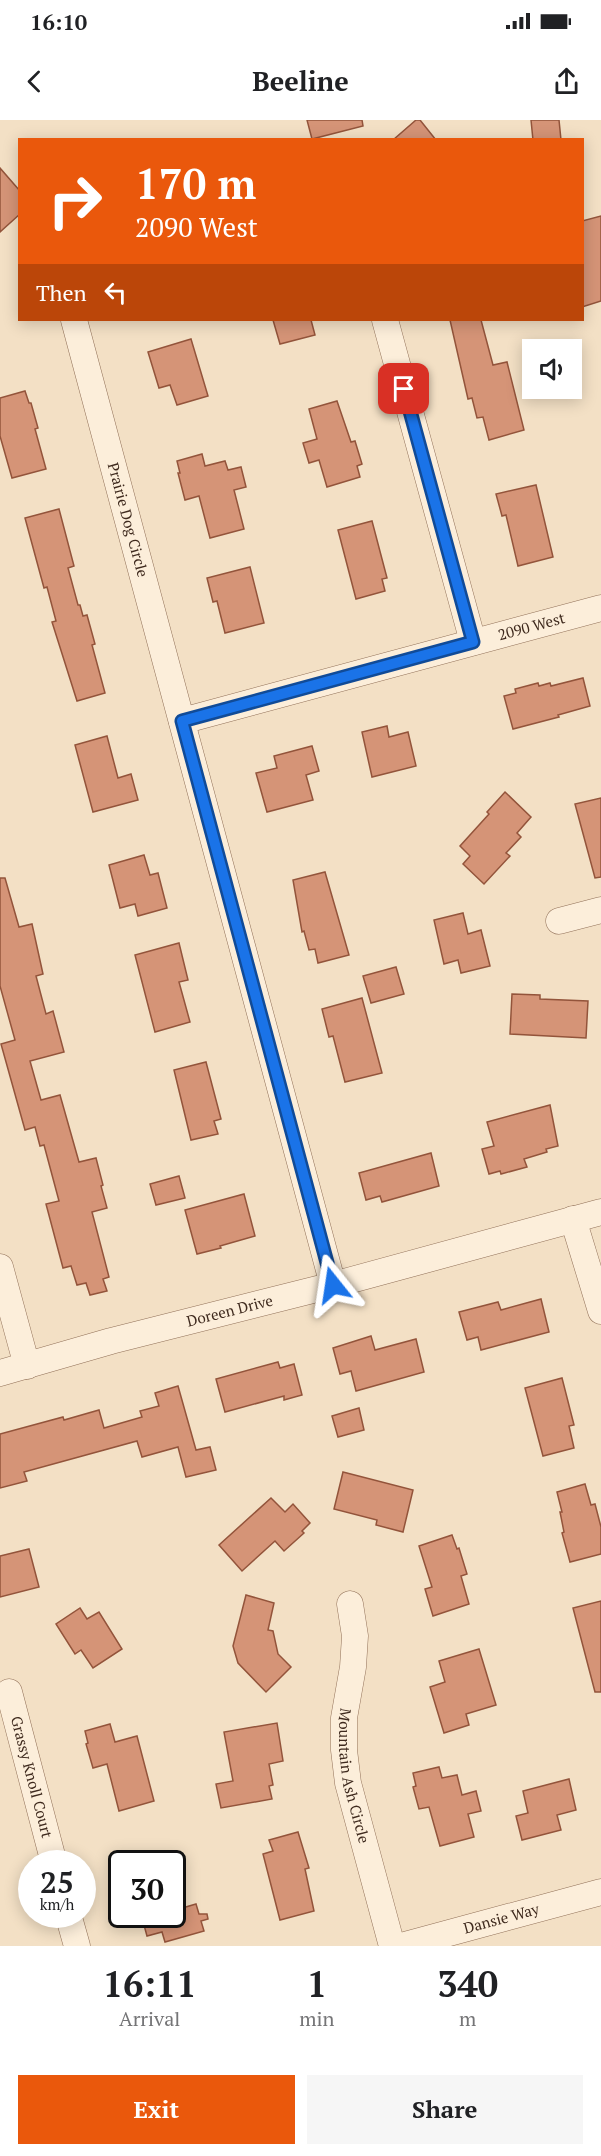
<!DOCTYPE html>
<style>
:root{--surface:#fff;--page:#f6f6f6;--text:#202124;--muted:#757577;--accent:#ea580c}
body{margin:0;font-family:"PT Serif",serif;background:var(--page);color:var(--text);height:100vh;display:flex;flex-direction:column;font-size:22px;white-space:nowrap}
*{box-sizing:border-box;margin:0}
p{font-size:20px;color:var(--muted)}
.icon{flex:none;width:33px;height:33px;fill:none;stroke:currentColor;stroke-width:2;stroke-linecap:round;stroke-linejoin:round}
.map{position:relative;height:1826px;overflow:hidden}
.side{display:flex;flex-direction:column;background:var(--surface);flex:1}
.side>*{flex:none}
.banner{position:absolute;left:18px;top:18px;width:566px;height:183px;border-radius:0px;box-shadow:0 3px 15px #0003;background:#ea580c;color:#fff;overflow:hidden}
.controls{position:absolute;left:522px;top:219px;display:grid;gap:12px}
.controls a{display:grid;place-items:center;width:60px;height:60px;border-radius:0px;background:var(--surface);box-shadow:0 3px 15px #0003;font-size:30px}
.speed{position:absolute;left:18px;top:1730px;display:flex;gap:12px;font-size:30px;font-weight:700;text-align:center}
.speed>*{display:grid;place-content:center;width:78px;height:78px;border-radius:50%;background:var(--surface);box-shadow:0 3px 15px #0003;line-height:1}
.speed small{font-size:15px;font-weight:400}
.speed .limit{border:3px solid #111;border-radius:9px;background:#fff;color:#111}
.pin{position:absolute;display:grid;place-items:center;width:51px;height:51px;color:#fff;margin:-26px;border-radius:12px;box-shadow:0 3px 9px #0006}
.me{position:absolute;width:66px;margin:-33px;rotate:345deg;stroke-linejoin:round;filter:drop-shadow(0 0 4px #0008)}
.turn{display:flex;align-items:center;gap:21px;height:126px;padding:0 18px;font-size:27px}
.turn .icon{width:78px;height:78px;stroke-width:2.5}
.turn b{display:block;font-size:42px;line-height:51px}
.then{display:flex;align-items:center;height:57px;padding:0 18px;background:#0003;gap:12px;font-size:22px}
.eta{display:flex;justify-content:space-evenly;align-items:center;height:102px;text-align:center}
.eta b{font-size:36px;font-weight:700;line-height:42px}
.button{display:flex;gap:12px;margin-top:auto;padding:12px 18px}
.button a{flex:1;height:69px;border-radius:0px;background:var(--accent);color:#fff;font-size:24px;font-weight:700;line-height:69px;text-align:center}
.button a+a{background:var(--page);color:var(--text)}
.status{display:flex;justify-content:space-between;align-items:center;height:42px;padding:0 30px;background:var(--surface);direction:ltr}
.status svg{height:16px;fill:currentColor}
header{display:flex;justify-content:space-between;align-items:center;height:78px;padding:0 18px;background:var(--surface);font-size:27px;font-weight:700}
.map>svg:first-child{display:block}
.building{fill:#d59477;stroke:#93543b;stroke-width:1.5}
.lines{fill:none;stroke-linecap:round;stroke-linejoin:round}
.minor-casing{stroke:#917058;stroke-width:27}
.minor{stroke:#fceeda;stroke-width:26}
.route-casing{stroke:#114b97;stroke-width:15}
.route{stroke:#1a73e8;stroke-width:10}
.labels{text-anchor:middle;stroke-width:6;stroke-linejoin:round;paint-order:stroke}
.street-label{font-size:15px;fill:#3f2a1e;stroke:#f9ebd6}
</style>
<div class="status"><b>16:10</b><svg viewBox="0 0 49 12"><path d="M0 12V9h3v3zM5 12V6h3v6zM10 12V3h3v9zM15 12V0h3v12zM26 1h20v11H26zM47 4h2v5h-2z"/></svg></div>
<header><svg class="icon" aria-label="back" viewBox="0 0 24 24"><path d="M15 5l-7 7 7 7"/></svg>Beeline<svg class="icon" aria-label="share" viewBox="0 0 24 24"><path d="M12 15V3M7 8l5-5 5 5M5 13v7h14v-7"/></svg></header>
<div class="map">
<svg width="601" height="1826" viewBox="0 0 601 1826">
<rect width="100%" height="100%" fill="#f3e0c5"/>
<g class="building">
<path d="M 307,0 L 362,0 L 363,6 L 312,19 Z"/>
<path d="M 416,0 L 420,0 L 436,20 L 393,20 Z"/>
<path d="M 531,0 L 559,0 L 561,20 L 533,20 Z"/>
<path d="M 0,48 L 20,71 L 20,94 L 0,112 Z"/>
<path d="M 601,96 L 601,181 L 582,187 L 582,101 Z"/>
<path d="M 273,200 L 311,200 L 315,215 L 280,224 Z"/>
<path d="M 450,200 L 481,200 L 493,245 L 507,242 L 524,310 L 489,320 L 483,297 L 477,298 L 472,278 L 468,279 Z"/>
<path d="M 191,219 L 208,276 L 177,285 L 170,265 L 159,268 L 148,232 Z"/>
<path d="M 25,271 L 29,283 L 31,283 L 38,308 L 35,309 L 46,349 L 12,358 L 0,316 L 0,278 Z"/>
<path d="M 337,281 L 351,322 L 355,321 L 362,344 L 357,346 L 360,357 L 327,367 L 319,340 L 309,343 L 303,323 L 317,319 L 309,289 Z"/>
<path d="M 202,334 L 205,346 L 225,341 L 228,350 L 241,347 L 246,367 L 234,370 L 244,409 L 210,418 L 199,376 L 185,380 L 178,353 L 180,353 L 177,341 Z"/>
<path d="M 536,365 L 553,437 L 518,446 L 506,395 L 502,396 L 496,374 Z"/>
<path d="M 59,389 L 74,446 L 68,448 L 78,485 L 80,485 L 83,496 L 87,495 L 95,524 L 92,525 L 105,573 L 77,581 L 52,502 L 56,501 L 47,467 L 44,468 L 25,398 Z"/>
<path d="M 372,401 L 387,458 L 382,459 L 385,471 L 356,479 L 338,410 Z"/>
<path d="M 250,447 L 264,503 L 225,513 L 217,481 L 213,482 L 207,458 Z"/>
<path d="M 583,558 L 590,586 L 558,595 L 559,597 L 513,609 L 504,576 L 516,573 L 515,569 L 538,563 L 539,566 L 550,563 L 551,566 Z"/>
<path d="M 387,606 L 389,617 L 408,612 L 416,646 L 372,657 L 362,612 Z"/>
<path d="M 107,616 L 118,658 L 131,654 L 138,680 L 93,692 L 75,625 Z"/>
<path d="M 312,626 L 319,651 L 306,655 L 313,680 L 267,692 L 256,653 L 277,648 L 274,636 Z"/>
<path d="M 505,672 L 531,697 L 517,713 L 521,717 L 506,733 L 510,736 L 484,764 L 463,744 L 470,736 L 460,726 L 489,694 L 487,692 Z"/>
<path d="M 601,678 L 601,757 L 595,758 L 575,684 Z"/>
<path d="M 144,735 L 150,755 L 158,753 L 167,788 L 138,796 L 135,784 L 120,788 L 109,745 Z"/>
<path d="M 325,752 L 349,835 L 318,843 L 315,829 L 309,830 L 304,811 L 302,812 L 293,760 Z"/>
<path d="M 0,758 L 5,758 L 19,807 L 32,804 L 43,854 L 36,856 L 46,894 L 53,891 L 64,932 L 30,941 L 41,980 L 60,975 L 79,1042 L 96,1038 L 103,1065 L 101,1066 L 107,1088 L 92,1092 L 109,1157 L 103,1159 L 107,1171 L 90,1175 L 86,1163 L 77,1165 L 71,1146 L 63,1148 L 46,1084 L 59,1081 L 44,1025 L 40,1026 L 35,1007 L 25,1010 L 1,924 L 15,920 L 0,866 Z"/>
<path d="M 463,793 L 468,814 L 481,810 L 490,846 L 461,853 L 458,840 L 444,844 L 434,800 Z"/>
<path d="M 179,823 L 188,860 L 179,862 L 190,902 L 155,912 L 135,835 Z"/>
<path d="M 396,847 L 404,874 L 371,883 L 363,856 Z"/>
<path d="M 512,874 L 540,875 L 540,879 L 588,881 L 586,918 L 510,914 Z"/>
<path d="M 362,878 L 382,953 L 345,962 L 333,916 L 329,917 L 322,889 Z"/>
<path d="M 206,942 L 221,999 L 214,1001 L 218,1014 L 191,1020 L 174,950 Z"/>
<path d="M 550,985 L 558,1026 L 546,1029 L 547,1032 L 524,1039 L 527,1047 L 501,1054 L 500,1051 L 489,1054 L 482,1029 L 494,1026 L 487,1002 Z"/>
<path d="M 431,1033 L 439,1066 L 382,1082 L 380,1076 L 366,1080 L 359,1053 Z"/>
<path d="M 179,1056 L 185,1078 L 156,1085 L 150,1064 Z"/>
<path d="M 244,1074 L 255,1116 L 220,1126 L 221,1128 L 197,1134 L 185,1090 Z"/>
<path d="M 541,1179 L 549,1212 L 481,1230 L 478,1217 L 467,1220 L 459,1192 L 498,1182 L 501,1190 Z"/>
<path d="M 371,1216 L 375,1230 L 416,1219 L 424,1252 L 356,1271 L 351,1251 L 340,1254 L 333,1228 Z"/>
<path d="M 278,1242 L 280,1248 L 294,1244 L 302,1275 L 284,1280 L 284,1276 L 225,1292 L 216,1259 Z"/>
<path d="M 562,1258 L 574,1305 L 569,1306 L 574,1328 L 543,1336 L 525,1268 Z"/>
<path d="M 178,1266 L 196,1330 L 210,1327 L 216,1350 L 186,1357 L 178,1327 L 142,1337 L 137,1321 L 24,1352 L 27,1361 L 0,1368 L 0,1314 L 63,1297 L 64,1300 L 99,1290 L 104,1308 L 142,1297 L 140,1291 L 159,1286 L 155,1273 Z"/>
<path d="M 359,1288 L 364,1310 L 338,1317 L 332,1296 Z"/>
<path d="M 343,1352 L 413,1370 L 403,1412 L 376,1405 L 377,1400 L 334,1389 Z"/>
<path d="M 585,1364 L 591,1385 L 595,1384 L 601,1407 L 601,1434 L 570,1442 L 562,1413 L 564,1412 L 560,1392 L 562,1392 L 557,1372 Z"/>
<path d="M 271,1378 L 285,1392 L 293,1384 L 310,1403 L 302,1411 L 304,1413 L 284,1431 L 275,1421 L 242,1451 L 219,1425 Z"/>
<path d="M 452,1415 L 457,1429 L 459,1428 L 467,1454 L 461,1456 L 469,1484 L 433,1496 L 425,1469 L 432,1467 L 419,1426 Z"/>
<path d="M 29,1429 L 39,1467 L 0,1477 L 0,1436 Z"/>
<path d="M 246,1475 L 274,1483 L 268,1510 L 273,1511 L 278,1534 L 291,1547 L 266,1572 L 238,1543 L 233,1526 Z"/>
<path d="M 601,1481 L 601,1572 L 595,1572 L 573,1488 Z"/>
<path d="M 80,1488 L 87,1499 L 99,1492 L 122,1529 L 93,1548 L 81,1530 L 75,1534 L 56,1504 Z"/>
<path d="M 479,1529 L 496,1585 L 466,1594 L 469,1605 L 444,1613 L 430,1567 L 445,1562 L 439,1541 Z"/>
<path d="M 277,1603 L 283,1641 L 269,1644 L 273,1665 L 269,1666 L 272,1679 L 221,1688 L 216,1664 L 233,1661 L 224,1612 Z"/>
<path d="M 110,1604 L 115,1622 L 137,1616 L 154,1681 L 119,1691 L 107,1644 L 93,1648 L 86,1624 L 88,1623 L 85,1611 Z"/>
<path d="M 439,1647 L 442,1658 L 457,1655 L 462,1675 L 476,1671 L 481,1691 L 468,1694 L 474,1717 L 440,1726 L 429,1687 L 419,1689 L 413,1667 L 416,1666 L 413,1653 Z"/>
<path d="M 569,1659 L 576,1690 L 557,1695 L 561,1710 L 522,1720 L 516,1696 L 528,1693 L 523,1671 Z"/>
<path d="M 298,1712 L 309,1748 L 305,1749 L 314,1791 L 280,1800 L 263,1734 L 273,1731 L 269,1720 Z"/>
<path d="M 196,1784 L 199,1794 L 207,1794 L 208,1799 L 201,1801 L 204,1811 L 165,1822 L 162,1812 L 147,1816 L 141,1794 L 172,1794 L 172,1791 Z"/>
</g>
<g class="lines">
<g class="minor-casing">
<g id="minor">
<path id="s1" d="M 74,200 L 333,1165"/>
<path d="M 385,200 L 473,522"/>
<path id="s2" d="M 182,601 L 601,488"/>
<path d="M 559,801 L 601,790"/>
<path d="M 573,1099 L 601,1191"/>
<path d="M 0,1147 L 27,1246"/>
<path id="s3" d="M 0,1253 L 111,1221 L 333,1165 L 601,1092"/>
<path id="s4" d="M 350,1484 L 355,1516 L 353,1547 L 344,1598 L 344,1630 L 348,1663 L 392,1826"/>
<path id="s5" d="M 9,1572 L 54,1743"/>
<path d="M 68,1794 L 77,1826"/>
<path id="s6" d="M 401,1826 L 601,1772"/>
</g>
</g>
<use href="#minor" class="minor"/>
</g>
<g class="lines">
<g class="route-casing">
<path id="route" d="M 333,1165 L 182,601 L 473,522 L 404,269"/>
</g>
<use href="#route" class="route"/>
</g>
<g class="labels">
<g class="street-label">
<text dy="5" stroke="none"><textPath href="#s1" startOffset="207">Prairie Dog Circle</textPath></text>
<text dy="5" stroke="none"><textPath href="#s2" startOffset="362">2090 West</textPath></text>
<text dy="5" stroke="none"><textPath href="#s3" startOffset="238">Doreen Drive</textPath></text>
<text dy="5" stroke="none"><textPath href="#s4" startOffset="174">Mountain Ash Circle</textPath></text>
<text dy="5" stroke="none"><textPath href="#s5" startOffset="88">Grassy Knoll Court</textPath></text>
<text dy="5" stroke="none"><textPath href="#s6" startOffset="104">Dansie Way</textPath></text>
</g>
</g>
</svg>
<div class="controls">
<a><svg class="icon" aria-label="sound" viewBox="0 0 24 24"><path d="M4 9h4l5-4v14l-5-4H4zM17 9q2 3 0 6"/></svg></a>
</div>
<div class="speed"><div>25<small>km/h</small></div><div class="limit">30</div></div>
<div class="pin" style="left:404px;top:269px;background:#d93025"><svg class="icon" aria-label="arrive" viewBox="0 0 24 24"><path d="M6 21V4h12l-3 4 3 4H6"/></svg></div>
<svg class="me" style="left:333px;top:1165px" viewBox="-20 -20 40 40"><path d="M0-17L14 15 0 8-14 15z" fill="#1a73e8" stroke="#fff" stroke-width="4"/></svg>
<div class="banner">
<div class="turn"><svg class="icon" aria-label="right" viewBox="0 0 24 24"><path d="M7 20v-9h11M14 6l5 5-5 5"/></svg><div><b>170 m</b>2090 West</div></div>
<div class="then">Then<svg class="icon" aria-label="left" viewBox="0 0 24 24"><path d="M17 20v-9H6M10 6l-5 5 5 5"/></svg></div>
</div>
</div>
<section class="side">
<div class="eta">
<div><b>16:11</b><p>Arrival</p></div>
<div><b>1</b><p>min</p></div>
<div><b>340</b><p>m</p></div>
</div>
<div class="button"><a>Exit</a><a>Share</a></div>
</section>
